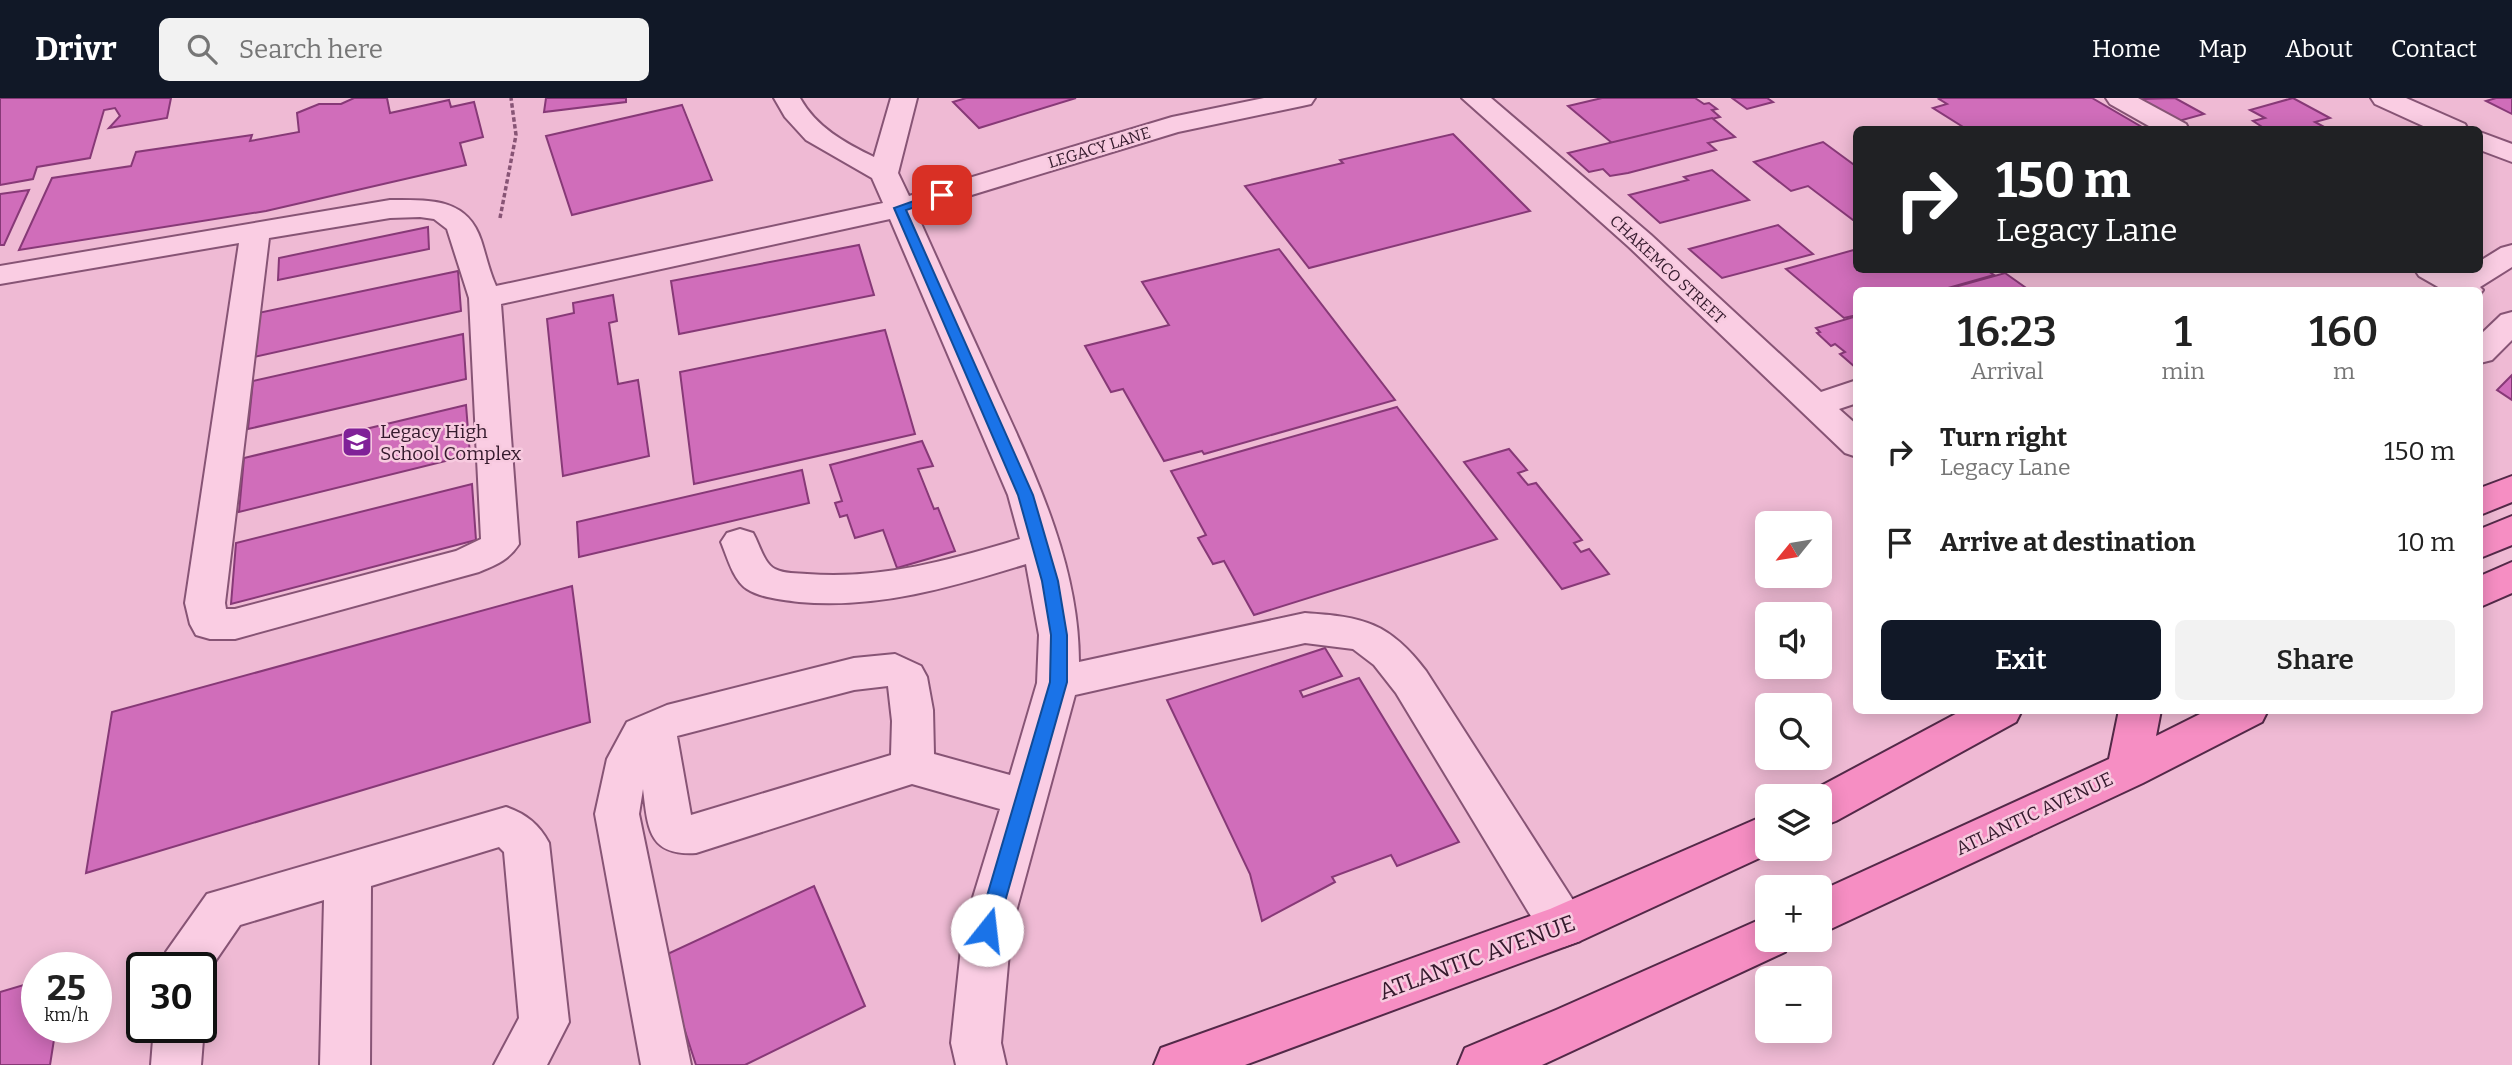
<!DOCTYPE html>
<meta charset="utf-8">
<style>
:root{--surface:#fff;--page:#f2f2f2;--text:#222;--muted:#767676;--accent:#111827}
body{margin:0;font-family:Bitter,serif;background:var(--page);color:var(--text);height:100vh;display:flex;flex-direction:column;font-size:26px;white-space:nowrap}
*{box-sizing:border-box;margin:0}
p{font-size:23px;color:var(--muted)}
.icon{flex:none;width:38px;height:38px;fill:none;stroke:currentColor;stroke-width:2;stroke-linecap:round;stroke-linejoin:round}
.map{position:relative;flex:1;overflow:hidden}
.drawer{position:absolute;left:1853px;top:189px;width:630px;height:427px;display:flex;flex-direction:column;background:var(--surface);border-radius:10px;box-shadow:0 4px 18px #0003}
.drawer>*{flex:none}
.banner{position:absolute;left:1853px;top:28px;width:630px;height:147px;border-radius:10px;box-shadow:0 4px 18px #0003;background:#202124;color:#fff;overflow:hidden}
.needle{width:46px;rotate:240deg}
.buttons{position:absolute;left:1755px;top:413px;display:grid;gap:14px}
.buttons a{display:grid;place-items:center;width:77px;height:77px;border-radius:10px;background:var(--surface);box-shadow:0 4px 18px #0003;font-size:35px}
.speed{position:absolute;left:21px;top:854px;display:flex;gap:14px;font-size:35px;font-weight:700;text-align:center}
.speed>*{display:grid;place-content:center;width:91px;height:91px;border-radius:50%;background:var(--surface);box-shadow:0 4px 18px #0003;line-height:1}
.speed small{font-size:18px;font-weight:400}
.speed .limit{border:4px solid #111;border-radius:10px;background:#fff;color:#111}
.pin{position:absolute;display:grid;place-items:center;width:60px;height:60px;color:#fff;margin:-30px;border-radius:14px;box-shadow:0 4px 10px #0006}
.me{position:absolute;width:77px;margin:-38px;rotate:16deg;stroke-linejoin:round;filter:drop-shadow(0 0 5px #0008)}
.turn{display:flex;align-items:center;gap:24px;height:147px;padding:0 28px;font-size:32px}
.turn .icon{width:91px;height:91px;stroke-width:2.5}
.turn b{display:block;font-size:49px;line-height:60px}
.eta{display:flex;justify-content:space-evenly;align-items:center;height:119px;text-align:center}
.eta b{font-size:42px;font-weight:600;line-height:49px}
.action{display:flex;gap:14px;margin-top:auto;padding:14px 28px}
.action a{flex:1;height:80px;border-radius:10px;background:var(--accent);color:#fff;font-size:28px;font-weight:600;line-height:80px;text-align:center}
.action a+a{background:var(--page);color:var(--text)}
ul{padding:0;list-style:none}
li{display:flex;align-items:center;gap:21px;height:91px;padding:0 28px}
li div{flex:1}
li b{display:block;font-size:26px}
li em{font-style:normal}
header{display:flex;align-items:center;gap:42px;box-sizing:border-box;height:98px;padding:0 35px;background:var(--accent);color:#fff}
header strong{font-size:33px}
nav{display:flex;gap:38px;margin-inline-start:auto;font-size:24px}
.search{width:490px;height:63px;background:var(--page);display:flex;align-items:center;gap:18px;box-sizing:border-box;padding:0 24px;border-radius:10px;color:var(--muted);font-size:26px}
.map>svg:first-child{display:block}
.building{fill:#d06dba;stroke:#873977;stroke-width:2}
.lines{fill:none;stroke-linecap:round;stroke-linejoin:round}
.minor-casing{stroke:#875475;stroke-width:4}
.major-casing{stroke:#532948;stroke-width:4}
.path{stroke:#875475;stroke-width:3.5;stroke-dasharray:4.5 2.5;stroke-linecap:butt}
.minor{fill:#facde3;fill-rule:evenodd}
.major{fill:#f68ec3;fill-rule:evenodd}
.route{fill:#1a73e8;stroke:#114b97;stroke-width:2}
.labels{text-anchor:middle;stroke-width:5;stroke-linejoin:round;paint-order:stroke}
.far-street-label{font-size:16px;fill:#351a2d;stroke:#f7cadf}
.poi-label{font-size:19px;fill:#351a2d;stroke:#f7cadf;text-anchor:start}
.street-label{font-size:19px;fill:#351a2d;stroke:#f7cadf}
.near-street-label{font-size:23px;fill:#351a2d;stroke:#f7cadf}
</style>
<header>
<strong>Drivr</strong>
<div class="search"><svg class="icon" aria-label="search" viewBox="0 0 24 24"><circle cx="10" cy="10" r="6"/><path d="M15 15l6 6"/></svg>Search here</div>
<nav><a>Home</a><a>Map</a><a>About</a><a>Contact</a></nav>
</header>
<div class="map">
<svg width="2512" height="967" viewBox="0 0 2512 967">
<rect width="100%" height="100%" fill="#efbad4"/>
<g class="building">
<path d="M 0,0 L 171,0 L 167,20 L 109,30 L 120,18 L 115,10 L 104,12 L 90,60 L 37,69 L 33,81 L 0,87 Z"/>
<path d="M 354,0 L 387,0 L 390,15 L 449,2 L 451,9 L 474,4 L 483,39 L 460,45 L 466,67 L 266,113 L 19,152 L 52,80 L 131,68 L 136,54 L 252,37 L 250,43 L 299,34 L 297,15 L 319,6 L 341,6 Z"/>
<path d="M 546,0 L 626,0 L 626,4 L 544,14 Z"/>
<path d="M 966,0 L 1076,0 L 979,30 L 953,4 Z"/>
<path d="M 1602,0 L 1695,0 L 1704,6 L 1709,5 L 1717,11 L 1712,12 L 1720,19 L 1612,45 L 1568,8 Z"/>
<path d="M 1732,0 L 1767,0 L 1773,4 L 1747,11 Z"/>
<path d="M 2092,0 L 2147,32 L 1968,32 L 1933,10 L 1947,6 L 1939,1 L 1942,0 Z"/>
<path d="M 2175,0 L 2204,16 L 2179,23 L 2140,1 Z"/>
<path d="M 2293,0 L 2330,20 L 2315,24 L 2328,31 L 2267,32 L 2253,23 L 2265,20 L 2250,12 Z"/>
<path d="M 2496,0 L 2512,0 L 2512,16 L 2486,3 Z"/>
<path d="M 682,7 L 712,82 L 572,117 L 546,38 Z"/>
<path d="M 1712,20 L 1735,39 L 1708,45 L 1716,52 L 1628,75 L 1610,78 L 1603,71 L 1589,74 L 1568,55 Z"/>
<path d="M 1453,36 L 1530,113 L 1309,170 L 1245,88 L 1343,65 L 1340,62 Z"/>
<path d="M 1823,44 L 1857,69 L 1857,125 L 1808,88 L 1791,93 L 1754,64 Z"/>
<path d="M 1712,72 L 1749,102 L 1660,125 L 1629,97 L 1688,82 L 1684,79 Z"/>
<path d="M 29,92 L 4,147 L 0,147 L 0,96 Z"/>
<path d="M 1778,127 L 1813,156 L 1722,180 L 1689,151 Z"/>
<path d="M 428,129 L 429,151 L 278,182 L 279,160 Z"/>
<path d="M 859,147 L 874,197 L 679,236 L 671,183 Z"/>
<path d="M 1279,151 L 1395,302 L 1204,356 L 1202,353 L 1164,363 L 1123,291 L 1111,294 L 1085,248 L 1169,227 L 1142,184 Z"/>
<path d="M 1857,151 L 1857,172 L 1995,172 L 1988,173 L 1994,177 L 1941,192 L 1857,192 L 1857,217 L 1844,220 L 1786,171 Z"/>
<path d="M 458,173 L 461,213 L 254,259 L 258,215 Z"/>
<path d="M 2005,175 L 2029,192 L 1944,192 Z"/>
<path d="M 613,197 L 617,223 L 609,225 L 618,286 L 638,282 L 649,358 L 563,378 L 547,221 L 574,215 L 573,205 Z"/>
<path d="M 1857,218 L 1857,268 L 1855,269 L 1840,256 L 1845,254 L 1835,246 L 1831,248 L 1817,235 L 1820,234 L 1816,230 Z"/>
<path d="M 885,232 L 915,336 L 694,386 L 680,274 Z"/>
<path d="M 463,236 L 466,281 L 248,331 L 253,283 Z"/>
<path d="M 2512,277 L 2512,302 L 2497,292 Z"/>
<path d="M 466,307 L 470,357 L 239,414 L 244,360 Z"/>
<path d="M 1397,309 L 1497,441 L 1254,517 L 1224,463 L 1213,466 L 1198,440 L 1206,437 L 1171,373 Z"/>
<path d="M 922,343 L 933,368 L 918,371 L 934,411 L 938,410 L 955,453 L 897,470 L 883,432 L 855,440 L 847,417 L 840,419 L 835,405 L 842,403 L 830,367 Z"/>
<path d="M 1509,351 L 1527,372 L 1518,375 L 1528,387 L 1536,385 L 1582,442 L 1574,445 L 1581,454 L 1589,451 L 1609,476 L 1562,491 L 1464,364 Z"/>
<path d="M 802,372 L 809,405 L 579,459 L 577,424 Z"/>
<path d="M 472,386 L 476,442 L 231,506 L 236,445 Z"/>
<path d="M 572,488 L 590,624 L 86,775 L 112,614 Z"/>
<path d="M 1325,550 L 1342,578 L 1300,593 L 1303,599 L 1359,580 L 1459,744 L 1397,768 L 1391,757 L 1332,779 L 1335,784 L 1262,823 L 1250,776 L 1167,602 Z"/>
<path d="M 814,788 L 865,908 L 745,967 L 696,967 L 661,859 Z"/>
<path d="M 37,883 L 37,929 L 56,929 L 50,967 L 0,967 L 0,894 Z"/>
</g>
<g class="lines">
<g class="minor-casing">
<g id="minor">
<path d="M 774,0 L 800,0 C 816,29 845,45 874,59 L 891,0 L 917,0 L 898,75 L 909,98 L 1172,19 L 1264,0 L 1315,0 L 1311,6 L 1302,8 L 1178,34 L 916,114 C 943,175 971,235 998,295 C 1037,380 1079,469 1079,564 L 1305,515 C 1363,519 1389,524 1426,573 L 1580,813 L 1587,828 L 1580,843 L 1563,849 L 1546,843 L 1396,595 L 1374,567 L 1353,551 L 1305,545 L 1075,597 L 1011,832 L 1001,945 L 1006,967 L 956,967 L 951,945 L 963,832 L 1000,711 L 912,686 L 696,755 C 648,758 648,730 643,691 L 639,716 L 691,967 L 641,967 L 595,716 L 607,661 L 627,624 L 667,607 L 854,560 L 895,556 L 921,568 L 927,579 L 933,612 L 934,656 L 1010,677 L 1037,585 L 1039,537 L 1026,466 C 952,489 878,511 799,504 C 783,502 761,500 747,491 C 733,482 727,458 721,444 L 727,435 L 740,431 L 753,435 C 759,445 764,466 775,471 C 784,476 797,475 807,476 C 880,482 951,462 1020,441 L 1008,397 L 890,121 L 501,206 L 519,446 C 509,462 496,467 479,474 L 235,541 L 210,541 L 196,537 L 190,526 L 185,505 L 239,145 L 0,186 L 0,168 L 390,102 C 428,102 467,99 481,142 C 486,157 489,173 496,188 L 883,105 L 872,80 L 806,42 L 785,19 ZM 420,119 L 434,121 L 447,131 L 469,200 L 481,441 L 456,453 L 235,511 L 226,511 L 225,505 L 269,140 L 390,120 ZM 888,588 L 892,623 L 891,657 L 691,717 L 677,638 L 854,592 Z"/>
<path d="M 1462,0 L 1491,0 L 1651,137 L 1821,294 L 1857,282 L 1857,305 L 1839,311 L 1857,327 L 1857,359 L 1845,355 L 1629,149 Z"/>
<path d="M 2106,0 L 2138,0 L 2186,26 L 2189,32 L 2156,32 L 2110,6 Z"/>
<path d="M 2371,0 L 2406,0 L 2465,26 L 2468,32 L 2432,32 L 2375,6 Z"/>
<path d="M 2480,34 L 2512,46 L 2512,64 L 2480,52 Z"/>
<path d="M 2512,147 L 2512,169 L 2480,189 L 2483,192 L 2480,196 L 2480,192 L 2439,192 L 2440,190 L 2419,178 L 2415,172 L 2452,172 L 2459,175 L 2466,172 L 2480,172 L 2480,163 L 2501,150 Z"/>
<path d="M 2512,214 L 2512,242 L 2492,262 L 2480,265 L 2480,237 L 2501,217 Z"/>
<path d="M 506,709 C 526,716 539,726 549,745 L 569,924 L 547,967 L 494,967 L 519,920 L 504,754 L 499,749 L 371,788 L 370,967 L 320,967 L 324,802 L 240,827 L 201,884 L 201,870 L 159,870 L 166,854 L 207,796 Z"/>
<path d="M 201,923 L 204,929 L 201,967 L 151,967 L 154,929 L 201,929 Z"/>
</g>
</g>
<g class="major-casing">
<g id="major">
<path d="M 2512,378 L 2512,404 L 2480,417 L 2480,390 Z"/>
<path d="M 2512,418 L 2512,447 L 2480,460 L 2480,431 Z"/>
<path d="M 2512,464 L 2512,495 L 2480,509 L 2480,478 Z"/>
<path d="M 1963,612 L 2022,612 L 2016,624 L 1836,723 L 1820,729 L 1820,698 L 1804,697 Z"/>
<path d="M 2119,612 L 2161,612 L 2156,638 L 2208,612 L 2268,612 L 2262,624 L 2143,685 L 1820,836 L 1820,793 L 2109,661 Z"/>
<path d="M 1768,716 L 1768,751 L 1779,751 L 1580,843 L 1245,967 L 1154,967 L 1161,950 L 1550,811 Z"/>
<path d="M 1768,818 L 1768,842 L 1791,842 L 1785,854 L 1542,967 L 1458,967 L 1465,950 L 1556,912 Z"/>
</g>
</g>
<path class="path" d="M 500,120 L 516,37 L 511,0"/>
<use href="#minor" class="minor"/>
<use href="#major" class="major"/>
</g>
<path class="route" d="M 942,93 L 946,94 L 946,99 L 906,112 L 1033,397 L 1058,483 L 1067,537 L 1067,584 L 997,832 L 994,838 L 987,840 L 980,838 L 977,832 L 1050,584 L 1051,537 L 1042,483 L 1018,397 L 894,110 Z"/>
<defs>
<g id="school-square" transform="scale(1.575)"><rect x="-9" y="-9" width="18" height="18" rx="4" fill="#802198" stroke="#f7cadf"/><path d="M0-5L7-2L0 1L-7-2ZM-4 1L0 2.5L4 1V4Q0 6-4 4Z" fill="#fff"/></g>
</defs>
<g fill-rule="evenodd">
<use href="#school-square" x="357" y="344"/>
</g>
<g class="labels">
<g class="far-street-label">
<text transform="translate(1099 49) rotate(-17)" y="6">LEGACY LANE</text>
<text transform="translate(1668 171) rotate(43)" y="6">CHAKEMCO STREET</text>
</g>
<g class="poi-label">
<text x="380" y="340">Legacy High<tspan x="380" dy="22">School Complex</tspan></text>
</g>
<g class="street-label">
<text transform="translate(2034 715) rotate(-25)" y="7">ATLANTIC AVENUE</text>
</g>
<g class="near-street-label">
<text transform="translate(1477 859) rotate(-20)" y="8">ATLANTIC AVENUE</text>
</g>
</g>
</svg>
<div class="buttons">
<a><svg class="needle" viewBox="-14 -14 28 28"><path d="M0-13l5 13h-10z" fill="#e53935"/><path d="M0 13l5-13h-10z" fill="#767676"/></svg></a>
<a><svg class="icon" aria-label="sound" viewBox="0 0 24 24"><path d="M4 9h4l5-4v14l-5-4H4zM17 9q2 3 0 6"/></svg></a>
<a><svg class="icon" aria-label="search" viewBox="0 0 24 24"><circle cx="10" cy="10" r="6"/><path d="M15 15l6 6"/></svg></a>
<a><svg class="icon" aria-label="layers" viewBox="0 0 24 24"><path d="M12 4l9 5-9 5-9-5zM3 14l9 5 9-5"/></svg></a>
<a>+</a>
<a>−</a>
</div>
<div class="speed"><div>25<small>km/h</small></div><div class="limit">30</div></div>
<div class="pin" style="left:942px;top:97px;background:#d93025"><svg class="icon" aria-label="arrive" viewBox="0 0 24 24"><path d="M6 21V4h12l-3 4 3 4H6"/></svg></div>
<svg class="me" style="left:987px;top:832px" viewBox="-20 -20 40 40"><circle r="19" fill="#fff"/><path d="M0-13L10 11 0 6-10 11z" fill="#1a73e8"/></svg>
<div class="banner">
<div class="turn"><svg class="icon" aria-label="right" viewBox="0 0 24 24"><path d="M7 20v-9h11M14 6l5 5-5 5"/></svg><div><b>150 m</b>Legacy Lane</div></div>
</div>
<section class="drawer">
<div class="eta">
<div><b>16:23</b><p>Arrival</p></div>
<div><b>1</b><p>min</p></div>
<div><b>160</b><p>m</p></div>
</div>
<ul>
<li><svg class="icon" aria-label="right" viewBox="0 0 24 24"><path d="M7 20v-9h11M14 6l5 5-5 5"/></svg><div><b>Turn right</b><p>Legacy Lane</p></div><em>150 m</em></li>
<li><svg class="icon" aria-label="arrive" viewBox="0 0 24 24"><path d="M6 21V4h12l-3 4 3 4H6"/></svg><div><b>Arrive at destination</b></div><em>10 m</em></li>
</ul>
<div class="action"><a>Exit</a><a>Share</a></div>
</section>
</div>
